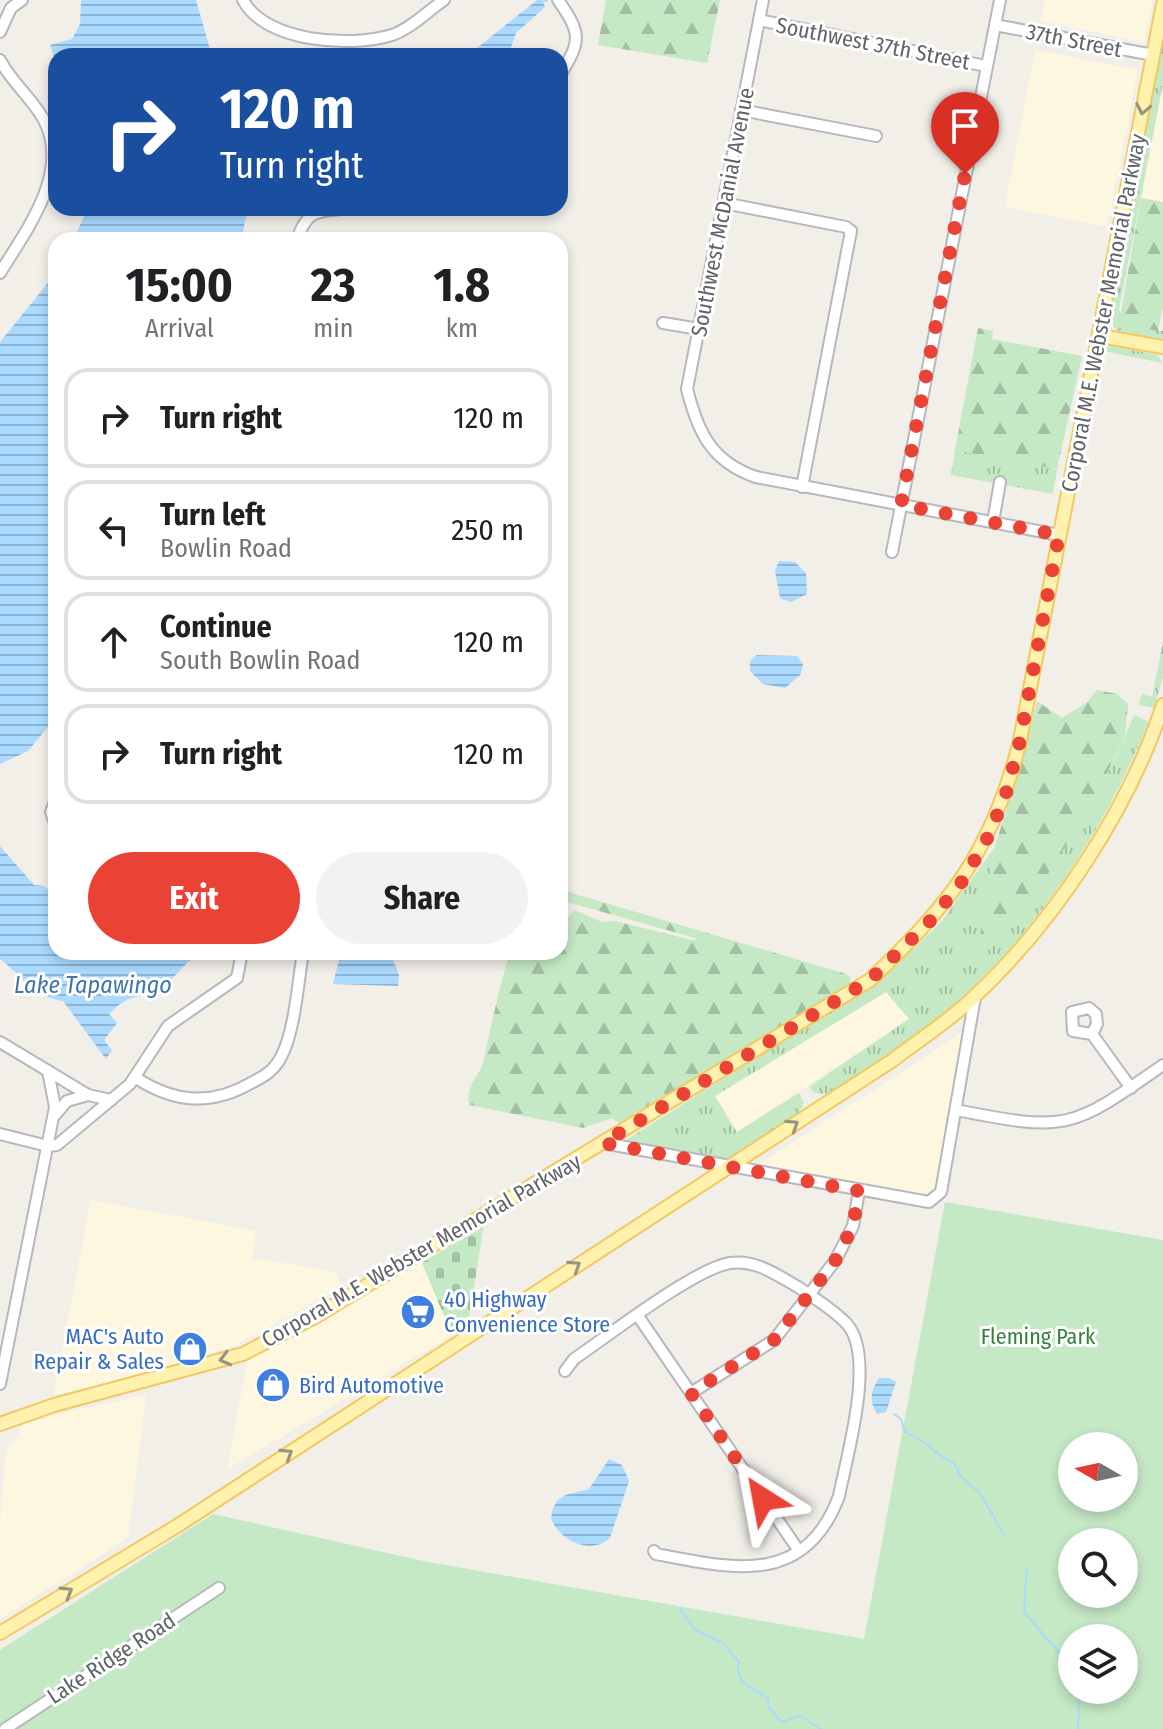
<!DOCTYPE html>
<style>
:root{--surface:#fff;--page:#f2f2f2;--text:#202124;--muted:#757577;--line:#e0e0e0;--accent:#ea4335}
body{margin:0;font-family:"Fira Sans Condensed",sans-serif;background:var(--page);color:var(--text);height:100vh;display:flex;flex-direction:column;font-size:30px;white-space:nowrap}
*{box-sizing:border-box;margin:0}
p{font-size:26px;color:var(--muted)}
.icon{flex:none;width:44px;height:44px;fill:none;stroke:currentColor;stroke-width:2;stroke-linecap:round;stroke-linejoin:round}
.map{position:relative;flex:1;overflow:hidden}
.details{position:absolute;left:48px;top:232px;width:520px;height:728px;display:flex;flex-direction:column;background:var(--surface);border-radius:24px;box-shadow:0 4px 12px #0003}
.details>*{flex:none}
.guide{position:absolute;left:48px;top:48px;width:520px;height:168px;border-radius:24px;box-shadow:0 4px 12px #0003;background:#1a4fa0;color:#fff;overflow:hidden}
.needle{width:52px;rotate:279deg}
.buttons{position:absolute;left:1058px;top:1432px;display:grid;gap:16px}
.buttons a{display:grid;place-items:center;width:80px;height:80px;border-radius:50%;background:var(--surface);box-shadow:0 4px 12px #0003;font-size:40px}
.pin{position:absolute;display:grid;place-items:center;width:68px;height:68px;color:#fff;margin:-82px -34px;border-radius:50% 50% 50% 0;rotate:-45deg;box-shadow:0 0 8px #0007}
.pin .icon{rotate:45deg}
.me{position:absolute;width:88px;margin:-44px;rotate:326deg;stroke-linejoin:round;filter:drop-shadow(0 0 6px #0008)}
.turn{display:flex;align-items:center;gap:28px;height:168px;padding:0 40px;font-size:36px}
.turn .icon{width:104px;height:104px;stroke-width:2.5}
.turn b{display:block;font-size:56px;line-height:68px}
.eta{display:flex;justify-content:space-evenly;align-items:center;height:136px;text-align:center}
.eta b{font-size:48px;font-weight:700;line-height:56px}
.primary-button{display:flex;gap:16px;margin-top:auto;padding:16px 40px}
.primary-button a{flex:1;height:92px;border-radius:48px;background:var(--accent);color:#fff;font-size:32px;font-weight:700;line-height:92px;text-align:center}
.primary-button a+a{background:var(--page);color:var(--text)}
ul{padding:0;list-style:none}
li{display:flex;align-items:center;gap:24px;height:100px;margin:0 16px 12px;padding:0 24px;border:4px solid var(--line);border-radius:24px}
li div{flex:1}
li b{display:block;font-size:30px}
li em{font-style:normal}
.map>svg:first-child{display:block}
.commercial{fill:#fef7e0}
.grass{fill:url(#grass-tufts)}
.forest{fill:url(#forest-firs)}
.cemetery{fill:url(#cemetery-stones)}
.park{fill:#c5e8c5;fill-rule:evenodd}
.water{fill:url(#water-rules)}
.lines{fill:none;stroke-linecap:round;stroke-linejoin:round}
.stream{stroke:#aadaff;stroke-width:2}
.minor-casing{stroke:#b5b8bc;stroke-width:14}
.major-casing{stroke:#f2c960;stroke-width:16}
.minor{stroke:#fff;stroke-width:10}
.major{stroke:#fff2af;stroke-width:12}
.oneway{stroke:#979581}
.route{stroke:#ea4335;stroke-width:14;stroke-dasharray:0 25.2}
.labels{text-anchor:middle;stroke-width:6;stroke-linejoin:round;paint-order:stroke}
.street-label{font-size:22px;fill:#5f6368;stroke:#fff}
.shop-label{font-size:22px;fill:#366cbe;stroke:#fff;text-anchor:start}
.park-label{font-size:22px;fill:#348238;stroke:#fff}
.water-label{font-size:24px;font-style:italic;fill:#4174aa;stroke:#fff}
</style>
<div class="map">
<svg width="1163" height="1729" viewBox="0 0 1163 1729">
<defs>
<pattern id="grass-tufts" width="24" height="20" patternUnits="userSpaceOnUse" patternTransform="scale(2)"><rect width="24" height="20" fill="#c5e8c5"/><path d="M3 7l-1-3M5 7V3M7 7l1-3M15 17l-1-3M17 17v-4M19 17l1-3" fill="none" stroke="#a3c0a4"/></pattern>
<pattern id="forest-firs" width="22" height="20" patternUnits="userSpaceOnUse" patternTransform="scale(2)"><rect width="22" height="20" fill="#c5e8c5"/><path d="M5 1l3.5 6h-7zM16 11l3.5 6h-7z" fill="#a3c0a4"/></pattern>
<pattern id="cemetery-stones" width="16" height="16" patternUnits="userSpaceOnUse" patternTransform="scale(2)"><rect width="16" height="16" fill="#c5e8c5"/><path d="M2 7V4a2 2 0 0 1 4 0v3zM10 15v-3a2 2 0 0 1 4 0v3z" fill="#a3c0a4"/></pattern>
<pattern id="water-rules" width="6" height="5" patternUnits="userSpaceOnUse" patternTransform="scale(2)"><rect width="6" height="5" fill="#aadaff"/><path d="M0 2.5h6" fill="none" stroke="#8eb4d2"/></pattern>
</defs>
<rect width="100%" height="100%" fill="#f1efe8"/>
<g class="commercial">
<path d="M 1045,0 L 1153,0 L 1144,42 L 1041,21 Z"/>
<path d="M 1035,50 L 1138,70 L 1107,227 L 1005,207 Z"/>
<path d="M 1163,84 L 1163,202 L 1141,198 Z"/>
<path d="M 887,992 L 909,1019 L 737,1132 L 714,1096 Z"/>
<path d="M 965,1031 L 937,1186 L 932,1194 L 928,1197 L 752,1169 Z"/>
<path d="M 91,1200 L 256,1231 L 252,1258 L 336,1272 L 342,1287 L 233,1346 L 164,1369 L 53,1395 Z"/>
<path d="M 421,1260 L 452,1335 L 227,1469 L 248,1357 L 349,1304 Z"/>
<path d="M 146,1395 L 128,1538 L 0,1619 L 0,1524 L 6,1451 L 23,1426 L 58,1414 Z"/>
</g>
<g class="grass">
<path d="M 1163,36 L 1163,84 L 1119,309 L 1124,324 L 1163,331 L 1163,339 L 1117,331 L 1110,319 Z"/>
<path d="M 1111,346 L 1158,355 L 1162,363 L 1104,351 L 1057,583 L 1101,356 L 1104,348 Z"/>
<path d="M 955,450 L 1057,469 L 1053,494 L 951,475 Z"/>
<path d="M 1163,642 L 1163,677 L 1154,708 L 1138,705 L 1142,694 L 1152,697 Z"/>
<path d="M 1134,715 L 1149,722 C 1090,863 1002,983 872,1067 C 856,1078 833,1100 813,1092 L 810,1086 L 909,1019 L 886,992 L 715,1096 L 737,1132 L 799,1093 L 804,1103 L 796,1117 L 730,1160 L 719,1162 L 627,1144 L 628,1139 L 884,977 L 942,921 L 994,848 L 979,941 L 988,950 C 1048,878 1098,803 1134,715 Z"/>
</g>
<g class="forest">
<path d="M 606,0 L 720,0 L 707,63 L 598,45 Z"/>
<path d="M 1141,198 L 1163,202 L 1163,307 L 1158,331 L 1124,324 L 1120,318 Z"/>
<path d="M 978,328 L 993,331 L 992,339 L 1082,356 L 1057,469 L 955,450 Z"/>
<path d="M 1097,690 L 1117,694 L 1128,704 L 1125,735 L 1092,805 L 1037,891 L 988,950 L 984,951 L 979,941 L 994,848 L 1020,770 L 1037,701 L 1062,718 L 1086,703 Z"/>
<path d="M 565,891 L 843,973 L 850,976 L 851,985 L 619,1123 L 612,1118 L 583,1128 L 469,1105 C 465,1083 481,1077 484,1058 C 492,1022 499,988 510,952 L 560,952 L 560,916 L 568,918 L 574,910 L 602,922 L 615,921 L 692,940 L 699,939 L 567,902 L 563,896 Z"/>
</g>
<path class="cemetery" d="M 484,1224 L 468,1324 L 452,1335 L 422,1263 Z"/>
<path class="park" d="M 945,1202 L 1163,1240 L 1163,1729 L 0,1729 L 0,1650 L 213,1514 L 423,1561 L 864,1639 ZM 1072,1446 L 1124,1446 L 1124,1498 L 1072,1498 ZM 1072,1542 L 1124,1542 L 1124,1594 L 1072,1594 ZM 1072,1638 L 1124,1638 L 1124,1690 L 1072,1690 Z"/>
<g class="water">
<path d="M 81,0 L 196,0 L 212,56 L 56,56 L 56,62 L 50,45 L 72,39 L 80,24 Z"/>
<path d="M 537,0 L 542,0 L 545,7 L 516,33 L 508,56 L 467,56 Z"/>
<path d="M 88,208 L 248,208 L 241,240 L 73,240 Z"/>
<path d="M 56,273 L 56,717 L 28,751 L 0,764 L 0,342 Z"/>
<path d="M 779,561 L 795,562 L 806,573 L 807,594 L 791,602 L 780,598 L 775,571 Z"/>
<path d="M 757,655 L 797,656 L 803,664 L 801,674 L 785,688 L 763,684 L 750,671 L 750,661 Z"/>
<path d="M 0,846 L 34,885 L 44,886 L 56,896 L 56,952 L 105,952 L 115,957 L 146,959 L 172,952 L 197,954 C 183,965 174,980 159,989 C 136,1002 133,990 109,1014 L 117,1023 L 104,1040 L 112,1050 L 106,1059 L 63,1001 C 29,995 25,978 0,959 Z"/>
<path d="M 341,952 L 390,952 L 399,975 L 398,986 L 333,984 Z"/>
<path d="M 879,1378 L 889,1378 L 896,1382 L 886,1412 L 877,1414 C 869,1400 870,1392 879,1378 Z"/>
<path d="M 609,1459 L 622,1465 L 629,1481 L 610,1538 C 590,1556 560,1540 551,1519 C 554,1492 569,1495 589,1489 Z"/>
</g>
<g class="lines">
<g class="stream">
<path d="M 543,2 L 547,0"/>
<path d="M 894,1414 L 901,1419 L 905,1432 C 925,1439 935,1455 955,1464 L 960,1476 L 980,1493 L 1004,1535"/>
<path d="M 1027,1567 L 1024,1612 L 1060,1654 L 1062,1673 L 1072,1678"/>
<path d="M 680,1609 L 695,1630 L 723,1643 L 739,1662 C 733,1682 752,1688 768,1698 L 768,1706 L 781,1722 L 801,1716 L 820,1729"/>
<path d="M 1078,1729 L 1079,1690"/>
</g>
<g class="minor-casing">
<g id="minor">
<path d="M 243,0 C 265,42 350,48 392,35 C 410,29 428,11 444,0"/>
<path d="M 558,0 C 581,33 582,40 560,75"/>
<path d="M 763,0 L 687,389 C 698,433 712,462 756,477 L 1059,535"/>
<path d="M 759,20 L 986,66"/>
<path d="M 995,25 L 1153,55"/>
<path d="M 0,32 L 11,8 L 22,0"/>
<path d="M 0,60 C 12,83 32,98 44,120 C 71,172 27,229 0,273"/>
<path d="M 741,110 L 876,136"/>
<path d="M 724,203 L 846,227 L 851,231"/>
<path d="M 297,240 C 308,206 321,212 352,208"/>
<path d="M 663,323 L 699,329"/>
<path d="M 802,487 L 851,231"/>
<path d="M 993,522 L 1000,482"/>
<path d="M 892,552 L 1000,0"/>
<path d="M 56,799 L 51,812 L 56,826"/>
<path d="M 1092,1034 L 1073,1031 L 1072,1012 L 1089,1008 L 1096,1014 L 1097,1024 L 1092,1034 L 1131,1088"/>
<path d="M 0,1042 L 88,1095 L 111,1100"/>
<path d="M 136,1078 C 175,1103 211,1106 251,1083 C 265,1076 275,1070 282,1055 C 295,1029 298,982 303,952"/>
<path d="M 956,1110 C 1068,1132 1070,1130 1163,1065"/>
<path d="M 55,1115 L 67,1101 L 88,1095"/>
<path d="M 0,1134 L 48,1146 L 57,1145 L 130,1084 L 168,1026 L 237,978 L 242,952"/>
<path d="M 603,1143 L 929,1202 L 941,1192 L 975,997"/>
<path d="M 638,1316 L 799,1551"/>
<path d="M 565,1371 L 574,1359 C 608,1336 694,1269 730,1263 C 755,1259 777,1275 798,1287 C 813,1297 834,1310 847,1324 C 876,1357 847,1455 839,1496 C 805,1587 733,1569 656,1554 L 654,1551"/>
<path d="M 0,1384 L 55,1107 L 48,1071"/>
<path d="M 691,1393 L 774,1340 L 835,1261 L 853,1226 L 859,1191"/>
<path d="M 5,1729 L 219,1588"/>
</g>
</g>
<g class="major-casing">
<g id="major">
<path d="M 1100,336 L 1163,347"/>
<path d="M 0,1424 L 54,1405 L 243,1354 L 315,1317 L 870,980 C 951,903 990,854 1019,745 L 1163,4"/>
<path d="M 0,1633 L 177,1526 L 893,1060 C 920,1039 951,1020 975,996 C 1055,921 1129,809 1163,705"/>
</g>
</g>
<use href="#minor" class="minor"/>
<use href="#major" class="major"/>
</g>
<defs><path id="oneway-chevron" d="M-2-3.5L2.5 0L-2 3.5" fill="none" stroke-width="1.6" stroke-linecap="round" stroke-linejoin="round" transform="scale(2)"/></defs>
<g class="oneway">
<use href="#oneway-chevron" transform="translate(1143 109) rotate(101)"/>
<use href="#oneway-chevron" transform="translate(793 1125) rotate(-33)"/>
<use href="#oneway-chevron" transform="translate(575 1266) rotate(-33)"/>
<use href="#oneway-chevron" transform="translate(225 1359) rotate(165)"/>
<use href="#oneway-chevron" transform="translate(287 1454) rotate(-33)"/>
<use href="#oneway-chevron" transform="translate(67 1592) rotate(-31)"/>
</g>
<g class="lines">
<path class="route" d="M 763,1499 L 691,1393 L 774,1340 L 835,1261 L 853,1226 L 859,1191 L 603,1143 L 870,980 L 932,919 L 961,883 L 986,841 L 1005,797 L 1019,745 L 1059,535 L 901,505 L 965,174"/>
</g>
<defs>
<g id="supermarket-disc" transform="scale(1.8)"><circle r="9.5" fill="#3f7fe0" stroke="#fff"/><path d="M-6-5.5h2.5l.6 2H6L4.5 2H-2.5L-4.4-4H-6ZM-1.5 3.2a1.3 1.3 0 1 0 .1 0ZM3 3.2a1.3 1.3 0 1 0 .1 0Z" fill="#fff"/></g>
<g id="shop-disc" transform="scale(1.8)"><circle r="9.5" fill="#3f7fe0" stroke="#fff"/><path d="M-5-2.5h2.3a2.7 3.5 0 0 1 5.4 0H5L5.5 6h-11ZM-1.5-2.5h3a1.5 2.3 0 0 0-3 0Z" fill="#fff"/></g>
</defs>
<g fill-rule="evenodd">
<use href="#supermarket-disc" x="418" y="1312"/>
<use href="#shop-disc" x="190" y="1349"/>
<use href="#shop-disc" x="273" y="1385"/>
</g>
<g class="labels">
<g class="street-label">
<text transform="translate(1074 40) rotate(11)" y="8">37th Street</text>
<text transform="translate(873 43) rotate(11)" y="8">Southwest 37th Street</text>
<text transform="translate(722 212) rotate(-79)" y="8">Southwest McDanial Avenue</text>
<text transform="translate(1103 313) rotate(-79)" y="8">Corporal M.E. Webster Memorial Parkway</text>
<text transform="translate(421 1250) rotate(-30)" y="8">Corporal M.E. Webster Memorial Parkway</text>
<text transform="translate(111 1658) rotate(-33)" y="8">Lake Ridge Road</text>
</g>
<g class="shop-label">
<text x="444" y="1307">40 Highway<tspan x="444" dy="25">Convenience Store</tspan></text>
<text x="164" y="1344" text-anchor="end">MAC's Auto<tspan x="164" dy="25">Repair &amp; Sales</tspan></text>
<text x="299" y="1393">Bird Automotive</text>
</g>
<g class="park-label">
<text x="1038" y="1344">Fleming Park</text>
</g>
<g class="water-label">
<text x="93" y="993">Lake Tapawingo</text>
</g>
</g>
</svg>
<div class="buttons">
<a><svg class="needle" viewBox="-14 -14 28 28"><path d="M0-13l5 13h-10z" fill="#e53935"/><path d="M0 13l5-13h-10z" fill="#757577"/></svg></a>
<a><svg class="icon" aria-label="search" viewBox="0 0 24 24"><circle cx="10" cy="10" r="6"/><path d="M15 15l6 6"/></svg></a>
<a><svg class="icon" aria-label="layers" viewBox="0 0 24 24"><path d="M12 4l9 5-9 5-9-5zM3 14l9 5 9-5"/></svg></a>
</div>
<div class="pin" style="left:965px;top:174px;background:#d93025"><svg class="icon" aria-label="arrive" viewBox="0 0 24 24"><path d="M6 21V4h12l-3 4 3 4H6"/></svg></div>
<svg class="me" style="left:763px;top:1499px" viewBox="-20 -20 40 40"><path d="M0-17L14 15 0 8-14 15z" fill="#ea4335" stroke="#fff" stroke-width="4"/></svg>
<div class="guide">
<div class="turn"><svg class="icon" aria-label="right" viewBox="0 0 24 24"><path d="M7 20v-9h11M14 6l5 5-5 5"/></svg><div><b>120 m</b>Turn right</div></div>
</div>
<section class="details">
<div class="eta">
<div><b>15:00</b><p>Arrival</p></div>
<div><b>23</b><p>min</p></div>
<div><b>1.8</b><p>km</p></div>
</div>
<ul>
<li><svg class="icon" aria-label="right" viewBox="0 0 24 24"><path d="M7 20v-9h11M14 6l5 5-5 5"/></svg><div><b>Turn right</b></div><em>120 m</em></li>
<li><svg class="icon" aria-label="left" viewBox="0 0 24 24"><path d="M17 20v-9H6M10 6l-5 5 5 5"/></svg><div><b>Turn left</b><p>Bowlin Road</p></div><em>250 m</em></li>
<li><svg class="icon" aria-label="ahead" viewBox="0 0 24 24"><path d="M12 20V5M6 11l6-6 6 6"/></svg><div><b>Continue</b><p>South Bowlin Road</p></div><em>120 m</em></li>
<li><svg class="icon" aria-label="right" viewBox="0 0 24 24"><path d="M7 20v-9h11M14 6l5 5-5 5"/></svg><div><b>Turn right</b></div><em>120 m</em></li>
</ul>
<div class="primary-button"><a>Exit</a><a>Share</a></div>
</section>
</div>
